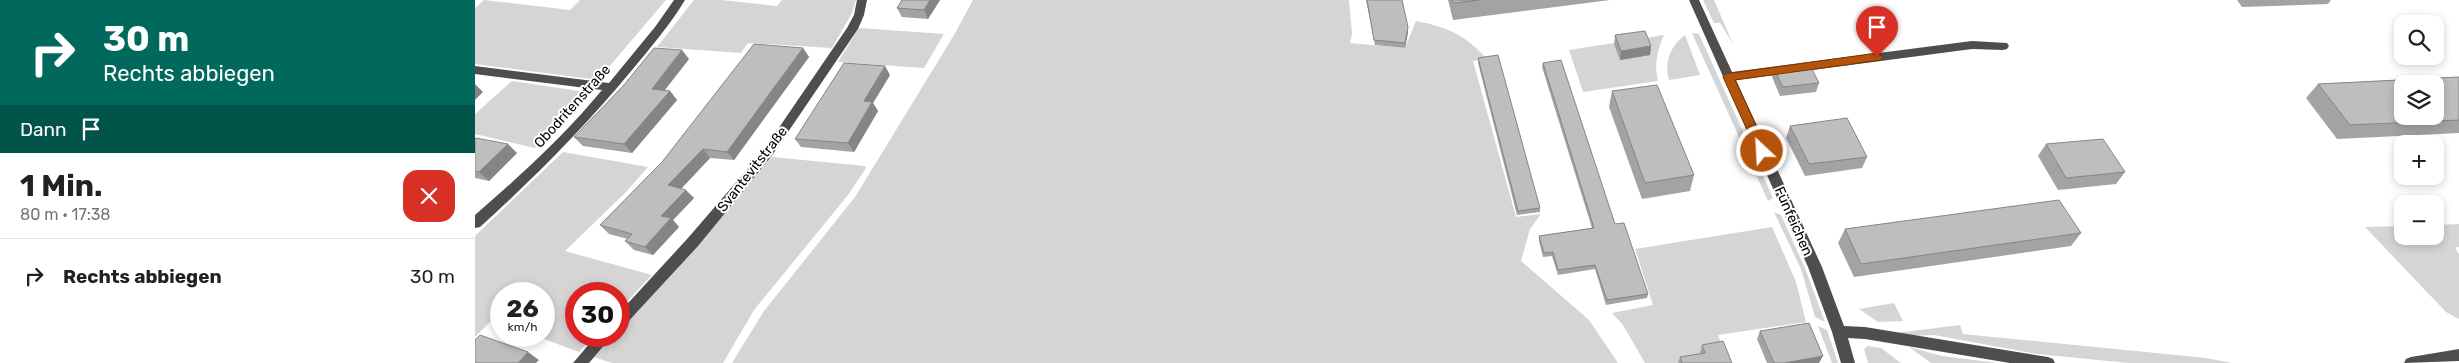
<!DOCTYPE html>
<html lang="de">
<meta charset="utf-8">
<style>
:root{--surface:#fff;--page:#f2f2f2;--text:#202124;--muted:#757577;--line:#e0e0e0}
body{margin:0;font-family:Rubik,sans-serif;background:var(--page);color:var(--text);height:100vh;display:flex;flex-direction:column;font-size:19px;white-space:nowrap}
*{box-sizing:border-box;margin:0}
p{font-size:16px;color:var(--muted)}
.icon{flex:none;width:28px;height:28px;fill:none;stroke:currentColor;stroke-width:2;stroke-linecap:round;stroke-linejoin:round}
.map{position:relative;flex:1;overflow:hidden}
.drawer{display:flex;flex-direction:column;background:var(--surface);width:475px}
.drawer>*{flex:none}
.banner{background:#00695c;color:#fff;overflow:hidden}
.fabs{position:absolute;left:1919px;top:15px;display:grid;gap:10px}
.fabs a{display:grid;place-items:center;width:50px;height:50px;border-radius:10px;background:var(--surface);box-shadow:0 2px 8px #0003;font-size:25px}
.speed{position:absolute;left:15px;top:282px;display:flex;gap:10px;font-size:25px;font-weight:700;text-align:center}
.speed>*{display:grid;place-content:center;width:65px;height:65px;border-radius:50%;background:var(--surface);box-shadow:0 2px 8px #0003;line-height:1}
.speed small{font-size:12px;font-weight:400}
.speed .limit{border:8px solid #d22;background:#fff;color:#111}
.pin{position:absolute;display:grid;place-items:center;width:42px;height:42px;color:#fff;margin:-51px -21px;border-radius:50% 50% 50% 0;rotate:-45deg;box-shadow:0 0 5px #0007}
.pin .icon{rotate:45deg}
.me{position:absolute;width:55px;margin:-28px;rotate:335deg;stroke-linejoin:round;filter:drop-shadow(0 0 4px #0008)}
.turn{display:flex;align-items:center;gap:18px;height:105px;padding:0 20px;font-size:22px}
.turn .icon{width:65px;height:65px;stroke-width:2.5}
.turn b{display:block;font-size:35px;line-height:42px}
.then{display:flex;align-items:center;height:48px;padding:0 20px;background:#0003;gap:10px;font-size:19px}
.round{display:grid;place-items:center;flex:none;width:52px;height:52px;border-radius:15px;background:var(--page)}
.overview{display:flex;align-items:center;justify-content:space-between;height:85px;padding:0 20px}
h1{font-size:30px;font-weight:700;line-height:38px}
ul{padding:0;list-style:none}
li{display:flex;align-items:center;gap:15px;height:75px;padding:0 20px;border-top:1px solid var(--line)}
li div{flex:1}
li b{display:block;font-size:19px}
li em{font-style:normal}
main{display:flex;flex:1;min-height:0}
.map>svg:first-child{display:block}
.green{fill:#d5d5d5}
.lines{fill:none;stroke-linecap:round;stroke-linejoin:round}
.minor{fill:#4e4e4e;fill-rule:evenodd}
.wall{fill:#a3a3a3}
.shaded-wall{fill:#858585}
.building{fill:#bebebe;stroke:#858585;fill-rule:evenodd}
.route{fill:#b45309;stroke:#753606}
.labels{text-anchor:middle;stroke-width:4;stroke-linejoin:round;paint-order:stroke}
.street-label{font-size:14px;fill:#000;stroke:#fff}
</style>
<main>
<section class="drawer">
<div class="banner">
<div class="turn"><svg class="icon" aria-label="right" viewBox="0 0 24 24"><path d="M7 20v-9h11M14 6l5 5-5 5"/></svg><div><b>30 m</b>Rechts abbiegen</div></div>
<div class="then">Dann<svg class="icon" aria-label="arrive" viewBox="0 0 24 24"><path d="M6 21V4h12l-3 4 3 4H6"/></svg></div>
</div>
<div class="overview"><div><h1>1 Min.</h1><p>80 m · 17:38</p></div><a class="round" style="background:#d93025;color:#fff"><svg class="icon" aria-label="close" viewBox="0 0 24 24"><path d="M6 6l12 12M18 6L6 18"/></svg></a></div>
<ul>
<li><svg class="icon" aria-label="right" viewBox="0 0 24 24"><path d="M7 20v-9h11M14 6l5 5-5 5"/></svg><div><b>Rechts abbiegen</b></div><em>30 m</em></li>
</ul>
</section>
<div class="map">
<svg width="1984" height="363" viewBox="0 0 1984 363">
<rect width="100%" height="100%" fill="#fff"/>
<g class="green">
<path d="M 9,0 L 95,10 L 105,0 L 191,0 L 128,74 L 116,79 L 0,64 L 0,8 Z"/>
<path d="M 219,0 L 246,0 L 302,6 L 307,0 L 381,0 L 377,13 L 357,48 L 273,43 L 266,53 L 182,47 Z"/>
<path d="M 498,0 L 874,0 L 877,34 L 875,43 L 930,48 L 941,21 C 973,27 990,35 1012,59 L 998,61 L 1041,217 L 1066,214 L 1055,229 L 1046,261 L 1114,320 L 1143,363 L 257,363 L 289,311 L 380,197 L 479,35 Z"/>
<path d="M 1228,0 L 1239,0 L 1258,44 L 1245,23 L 1239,23 Z"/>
<path d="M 384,28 L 469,34 L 449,68 L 363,62 Z"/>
<path d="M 1217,33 L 1224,34 L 1298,198 L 1293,201 Z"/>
<path d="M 1189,35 C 1182,51 1179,64 1183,81 L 1108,92 L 1094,50 Z"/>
<path d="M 1210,35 L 1225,75 L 1194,80 C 1189,63 1195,46 1210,35 Z"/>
<path d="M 37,81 L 104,91 L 109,96 L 60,148 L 0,134 L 0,114 Z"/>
<path d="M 88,152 L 173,167 L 151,192 L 90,251 L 177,275 L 144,310 L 144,294 L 101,294 L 101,336 L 118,336 L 104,352 L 61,336 L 69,336 L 69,294 L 26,294 L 26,324 L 17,320 L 0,337 L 0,236 Z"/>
<path d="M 297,157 L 390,166 L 391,168 L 373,195 L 279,310 L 248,363 L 137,363 L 119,357 L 138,336 L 144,336 L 144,330 L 222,245 Z"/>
<path d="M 1299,212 L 1306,215 L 1330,268 L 1350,322 L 1340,317 L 1326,269 Z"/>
<path d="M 1984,224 L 1984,247 L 1980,248 L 1984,254 L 1984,319 L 1971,312 L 1890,227 L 1927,226 L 1928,236 L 1960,236 L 1960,225 Z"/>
<path d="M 1297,227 L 1321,282 L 1331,322 L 1243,335 L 1254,363 L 1170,363 L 1148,325 L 1137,313 L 1178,305 L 1160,249 Z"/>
<path d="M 1419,303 L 1428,321 L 1403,322 L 1384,309 Z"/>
<path d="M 1485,325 L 1488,334 L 1731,358 L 1757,363 L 1654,363 L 1562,354 L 1459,335 L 1435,336 L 1421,333 Z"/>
<path d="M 1343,326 L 1352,330 L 1363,363 L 1357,363 Z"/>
<path d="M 1393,346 L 1406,348 L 1426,363 L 1393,363 L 1389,349 Z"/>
<path d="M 1434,347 L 1467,356 L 1523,363 L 1456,363 Z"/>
</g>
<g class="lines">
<g class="minor">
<path d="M 199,0 L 210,0 C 195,25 176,47 157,70 C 110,127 59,178 5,227 L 0,228 L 0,215 C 45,176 89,136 127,90 L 0,74 L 0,66 L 134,83 L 180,27 Z"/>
<path d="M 382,0 L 392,0 L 389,15 L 383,29 L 296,157 L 223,246 L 149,326 L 144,328 L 144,313 L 213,238 L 288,151 L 372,28 L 379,15 Z"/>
<path d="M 1214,0 L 1224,0 L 1257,72 L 1497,41 L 1532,43 L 1534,46 L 1532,49 L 1528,50 L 1497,49 L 1261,80 L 1347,267 L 1369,326 L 1390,327 L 1573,357 L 1578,359 L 1580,363 L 1535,363 L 1390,339 L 1373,338 L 1380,363 L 1366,363 L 1357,332 L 1333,267 Z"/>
<path d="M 121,336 L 137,336 L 114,363 L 98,363 Z"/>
<path d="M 1984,349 L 1984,361 L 1929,363 L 1931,359 L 1936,357 Z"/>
</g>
</g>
<g class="wall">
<path d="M 427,0 L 465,0 L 453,19 L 427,17 L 422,8 Z"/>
<path d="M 891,0 L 927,0 L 933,27 L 933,32 L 930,48 L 900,45 Z"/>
<path d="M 973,0 L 1135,0 L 978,20 Z"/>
<path d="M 1762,0 L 1856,0 L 1853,4 L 1767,7 Z"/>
<path d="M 1140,35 L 1176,46 L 1175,55 L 1145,60 L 1139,44 Z"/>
<path d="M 328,48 L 334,57 L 259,160 L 235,158 L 206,189 L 219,198 L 198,220 L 204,227 L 178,255 L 159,250 L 150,241 L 153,239 L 134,234 L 125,225 Z"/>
<path d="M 1003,58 L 1065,208 L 1065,212 L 1042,215 L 1003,63 Z"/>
<path d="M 214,59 L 190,90 L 195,91 L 202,100 L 157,153 L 108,146 L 99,137 Z"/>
<path d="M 1068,63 L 1140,224 L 1173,294 L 1172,298 L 1131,305 L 1120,269 L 1083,275 L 1077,256 L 1068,257 L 1064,241 L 1064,236 L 1117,228 L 1067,67 Z"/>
<path d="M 1299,69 L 1344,83 L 1341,92 L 1305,96 L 1297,77 Z"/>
<path d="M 415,75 L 398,103 L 403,111 L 379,152 L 326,147 L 320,139 Z"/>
<path d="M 1984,77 L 1984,133 L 1862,139 L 1831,98 L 1843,84 Z"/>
<path d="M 1137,91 L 1219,175 L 1215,191 L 1167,199 L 1134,107 Z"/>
<path d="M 1315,126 L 1392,157 L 1387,168 L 1330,176 L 1311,138 Z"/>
<path d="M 0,139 L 42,153 L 14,181 L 0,178 Z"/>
<path d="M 1571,144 L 1650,172 L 1641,184 L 1583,190 L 1563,156 Z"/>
<path d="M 1370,229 L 1606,233 L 1596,246 L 1379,277 L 1363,243 Z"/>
<path d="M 1285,331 L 1344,363 L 1292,363 L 1282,339 Z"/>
<path d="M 1227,345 L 1257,363 L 1203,363 L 1205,357 L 1225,354 L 1225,353 Z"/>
</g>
<g class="shaded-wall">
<path d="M 455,0 L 465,0 L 453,19 L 449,10 Z"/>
<path d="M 933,27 L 933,32 L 930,48 L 930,43 Z"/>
<path d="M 1176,46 L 1175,55 L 1145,60 L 1146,51 Z"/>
<path d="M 328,48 L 334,57 L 259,160 L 252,152 Z"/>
<path d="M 207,50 L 214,59 L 184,97 L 177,89 Z"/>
<path d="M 410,66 L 415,75 L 398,103 L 403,111 L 379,152 L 373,143 L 389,101 Z"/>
<path d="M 0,84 L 8,92 L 0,100 Z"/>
<path d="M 195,91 L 202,100 L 157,153 L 149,144 Z"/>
<path d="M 33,144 L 42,153 L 14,181 L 4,172 Z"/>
<path d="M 228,149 L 235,158 L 201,194 L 193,185 Z"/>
<path d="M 211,190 L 219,198 L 198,220 L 204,227 L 178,255 L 170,247 L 186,216 Z"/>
<path d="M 53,352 L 64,360 L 61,363 L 43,363 Z"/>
<path d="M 1348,356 L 1344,363 L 1309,363 Z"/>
</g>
<g class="building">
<path d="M 427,0 L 455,0 L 449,10 L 422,8 Z"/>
<path d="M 892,0 L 927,0 L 933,27 L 930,43 L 899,40 Z"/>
<path d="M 977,0 L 1004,0 L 978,3 Z"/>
<path d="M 1170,31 L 1176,46 L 1146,51 L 1140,35 Z"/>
<path d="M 279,44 L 328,48 L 252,152 L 228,149 L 193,185 L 211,190 L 186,216 L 196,218 L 170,247 L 150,241 L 157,234 L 125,225 L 187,162 Z"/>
<path d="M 179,48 L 207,50 L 177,89 L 195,91 L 149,144 L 99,137 L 149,85 Z"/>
<path d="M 1023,55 L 1065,208 L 1043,211 L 1003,58 Z"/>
<path d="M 1086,60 L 1140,224 L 1149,223 L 1173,294 L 1132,300 L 1120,265 L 1083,270 L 1078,252 L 1069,253 L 1064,236 L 1119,228 L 1068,63 Z"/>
<path d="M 369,63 L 410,66 L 389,101 L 397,102 L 373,143 L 320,139 Z"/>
<path d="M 1335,65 L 1344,83 L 1308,87 L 1299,69 Z"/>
<path d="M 1984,77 L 1984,120 L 1875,125 L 1843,84 ZM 1928,84 L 1960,84 L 1960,116 L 1928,116 Z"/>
<path d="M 1182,85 L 1219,175 L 1170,183 L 1137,91 Z"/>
<path d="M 1372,118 L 1392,157 L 1334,164 L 1315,126 Z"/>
<path d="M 1,138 L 33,144 L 4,172 L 0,171 L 0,139 Z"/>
<path d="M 1628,139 L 1650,172 L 1591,178 L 1571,144 Z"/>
<path d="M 1584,200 L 1606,233 L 1386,264 L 1370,229 Z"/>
<path d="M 1334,323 L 1348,356 L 1309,363 L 1299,363 L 1285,331 Z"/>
<path d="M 5,335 L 53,352 L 43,363 L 0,363 L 0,340 Z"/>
<path d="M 1248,341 L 1257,363 L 1207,363 L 1205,357 L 1230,353 L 1227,345 Z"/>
</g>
<path class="route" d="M 1402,53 L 1408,57 L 1406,60 L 1260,80 L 1293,151 L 1287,155 L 1283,154 L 1248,77 L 1250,74 Z"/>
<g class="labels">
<g class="street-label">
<text transform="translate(97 106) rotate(-48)" y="5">Obodritenstraße</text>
<text transform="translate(277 169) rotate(-52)" y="5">Svantevitstraße</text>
<text transform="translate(1319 221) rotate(66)" y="5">Fünfeichen</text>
</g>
</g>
</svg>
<div class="fabs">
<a><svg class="icon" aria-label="search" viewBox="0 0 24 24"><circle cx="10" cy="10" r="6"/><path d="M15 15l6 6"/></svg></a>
<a><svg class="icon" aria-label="layers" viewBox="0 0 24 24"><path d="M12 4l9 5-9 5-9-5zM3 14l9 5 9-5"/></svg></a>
<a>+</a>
<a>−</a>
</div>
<div class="speed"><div>26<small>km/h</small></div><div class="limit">30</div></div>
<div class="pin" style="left:1402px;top:57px;background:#d93025"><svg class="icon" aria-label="arrive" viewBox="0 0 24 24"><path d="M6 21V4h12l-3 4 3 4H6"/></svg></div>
<svg class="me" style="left:1287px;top:151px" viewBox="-20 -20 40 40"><circle r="17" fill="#b45309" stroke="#fff" stroke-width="3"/><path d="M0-11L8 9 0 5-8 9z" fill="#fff"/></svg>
</div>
</main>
